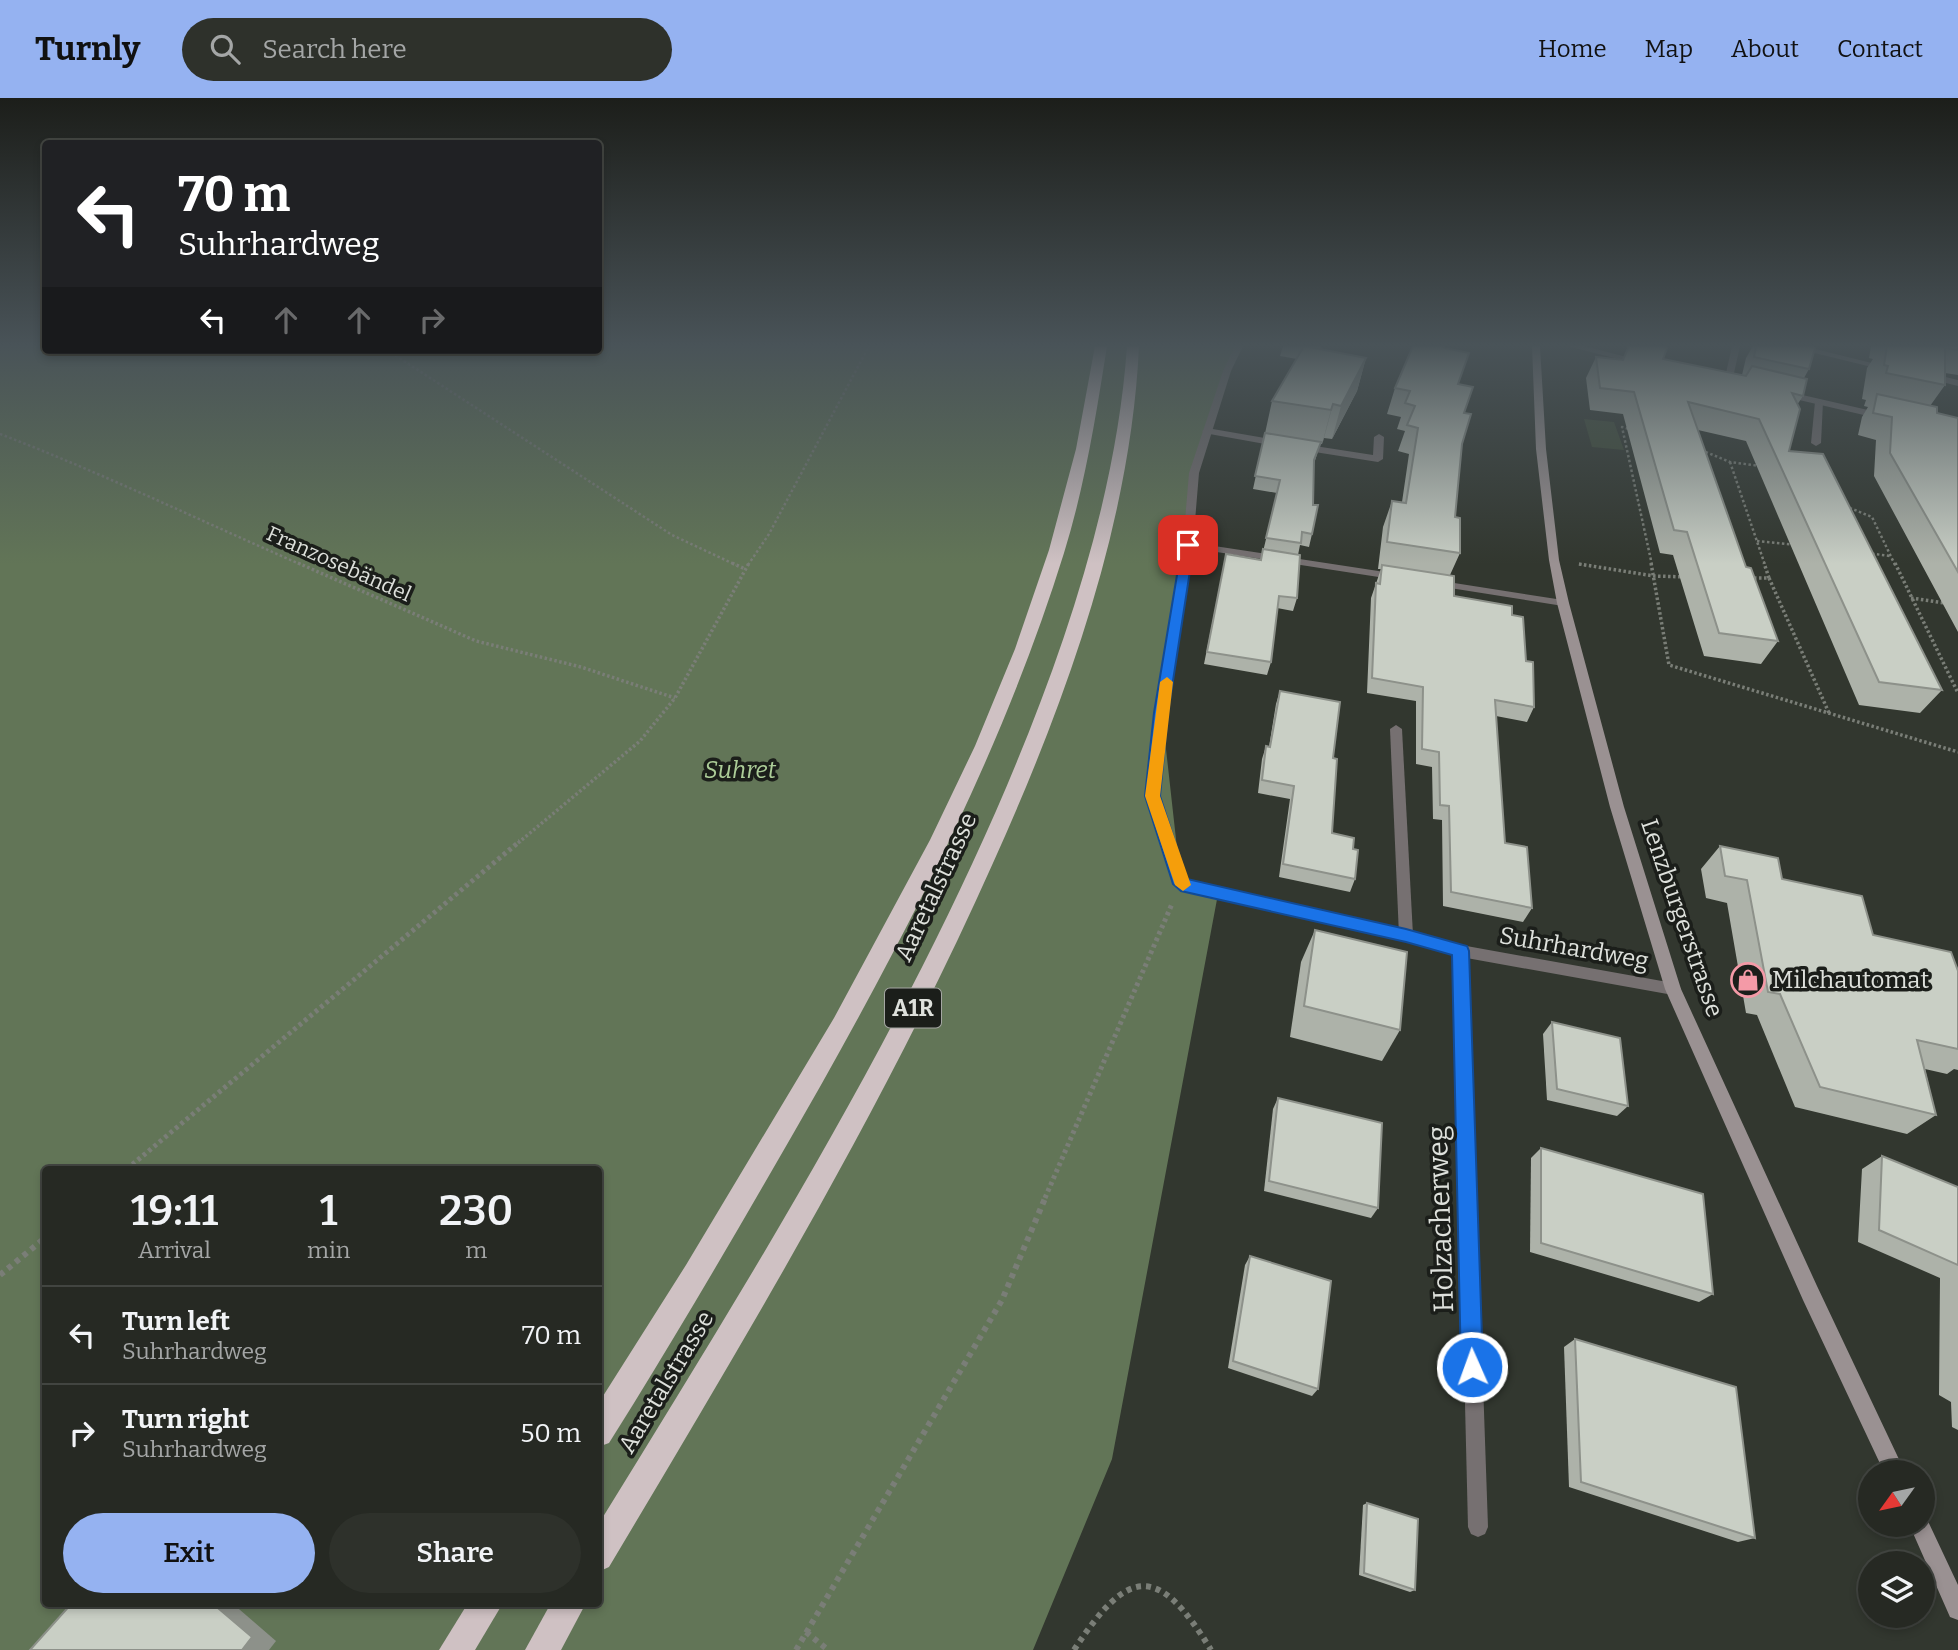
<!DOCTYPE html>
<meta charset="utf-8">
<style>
:root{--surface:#262923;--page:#2e312b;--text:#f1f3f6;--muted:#a4a6a6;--line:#424541;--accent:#95b2f1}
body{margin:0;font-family:Bitter,serif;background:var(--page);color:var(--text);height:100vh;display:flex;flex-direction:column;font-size:26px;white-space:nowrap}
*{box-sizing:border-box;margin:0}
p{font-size:23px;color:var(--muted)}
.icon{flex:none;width:38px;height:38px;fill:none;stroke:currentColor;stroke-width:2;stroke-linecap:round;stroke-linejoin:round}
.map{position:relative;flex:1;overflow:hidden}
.side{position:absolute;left:42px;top:1068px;width:560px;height:441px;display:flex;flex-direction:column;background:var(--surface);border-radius:7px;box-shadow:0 4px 10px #0003,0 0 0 2px var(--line)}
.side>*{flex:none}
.guide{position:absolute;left:42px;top:42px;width:560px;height:214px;border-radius:7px;box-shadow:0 4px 10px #0003,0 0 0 2px var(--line);background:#202124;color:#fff;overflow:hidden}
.needle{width:46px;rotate:237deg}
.controls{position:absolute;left:1858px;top:1362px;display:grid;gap:14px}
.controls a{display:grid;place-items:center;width:77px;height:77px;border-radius:50%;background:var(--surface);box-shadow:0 4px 10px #0003,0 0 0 2px var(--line);font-size:35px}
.pin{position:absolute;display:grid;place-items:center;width:60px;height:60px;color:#fff;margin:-30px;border-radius:14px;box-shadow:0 4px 10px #0006}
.me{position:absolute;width:77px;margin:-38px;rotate:358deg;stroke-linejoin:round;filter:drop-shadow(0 0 5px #0008)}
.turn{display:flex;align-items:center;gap:24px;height:147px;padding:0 21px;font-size:32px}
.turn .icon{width:91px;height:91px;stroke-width:2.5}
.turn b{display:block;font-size:49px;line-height:60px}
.lanes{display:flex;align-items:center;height:66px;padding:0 21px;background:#0003;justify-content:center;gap:35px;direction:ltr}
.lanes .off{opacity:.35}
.eta{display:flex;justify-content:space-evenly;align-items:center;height:119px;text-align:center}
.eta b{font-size:42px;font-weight:600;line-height:49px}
.action{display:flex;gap:14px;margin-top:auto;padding:14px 21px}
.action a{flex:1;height:80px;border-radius:42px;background:var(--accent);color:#111;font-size:28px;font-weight:600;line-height:80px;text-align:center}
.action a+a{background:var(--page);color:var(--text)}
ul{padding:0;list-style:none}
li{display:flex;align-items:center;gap:21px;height:98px;padding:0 21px;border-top:2px solid var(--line)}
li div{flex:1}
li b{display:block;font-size:26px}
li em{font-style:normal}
header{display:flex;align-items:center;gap:42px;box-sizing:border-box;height:98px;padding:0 35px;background:var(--accent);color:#111}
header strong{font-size:33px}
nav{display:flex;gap:38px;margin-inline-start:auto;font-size:24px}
.search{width:490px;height:63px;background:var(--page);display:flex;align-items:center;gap:18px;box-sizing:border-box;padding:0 24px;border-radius:38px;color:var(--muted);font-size:26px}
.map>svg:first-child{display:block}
.green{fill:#404c38}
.forest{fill:#627557;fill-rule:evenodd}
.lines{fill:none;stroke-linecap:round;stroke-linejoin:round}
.path-far3{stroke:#7a7e77;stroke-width:2.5;stroke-dasharray:2.5 2.5;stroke-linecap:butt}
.path-far2{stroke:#7a7e77;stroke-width:3.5;stroke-dasharray:2.5 2.5;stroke-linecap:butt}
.path-far1{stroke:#7a7e77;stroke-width:5;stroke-dasharray:3.5 3.5;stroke-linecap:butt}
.path{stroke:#7a7e77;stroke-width:6;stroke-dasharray:5 5;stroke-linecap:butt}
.service{fill:#767071;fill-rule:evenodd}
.minor{fill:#767071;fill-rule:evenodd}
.secondary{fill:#9a9192;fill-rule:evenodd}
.motorway{fill:#cfc1c3;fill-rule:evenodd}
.wall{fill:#adb2a9}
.shaded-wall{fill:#8d918a}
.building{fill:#c9cfc5;stroke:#8d918a;stroke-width:2}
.route{fill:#1a73e8;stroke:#114b97;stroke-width:2}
.slow{fill:#f59e0b}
.labels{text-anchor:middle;stroke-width:7;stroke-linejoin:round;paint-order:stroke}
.far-street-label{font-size:21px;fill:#dee1dc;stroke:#1b1e1a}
.shield{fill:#1b1e1a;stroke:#a4a6a2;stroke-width:2}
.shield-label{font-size:23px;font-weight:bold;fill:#dee1dc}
.park-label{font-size:24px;font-style:italic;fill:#accd98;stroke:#1b1e1a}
.street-label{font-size:24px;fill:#dee1dc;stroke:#1b1e1a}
.poi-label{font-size:24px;fill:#dee1dc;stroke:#1b1e1a;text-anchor:start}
.near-street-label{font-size:28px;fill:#dee1dc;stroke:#1b1e1a}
</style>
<header>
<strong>Turnly</strong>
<div class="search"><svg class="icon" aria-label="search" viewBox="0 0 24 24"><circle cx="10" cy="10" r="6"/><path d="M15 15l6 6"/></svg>Search here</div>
<nav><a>Home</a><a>Map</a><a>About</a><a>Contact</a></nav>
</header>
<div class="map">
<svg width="1958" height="1552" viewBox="0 0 1958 1552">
<rect width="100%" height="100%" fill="#32372f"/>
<path class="green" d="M 1584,321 L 1614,324 L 1624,352 L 1592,349 Z"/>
<path class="forest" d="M 0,248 L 45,248 L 46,252 L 598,252 L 599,248 L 1239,248 L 1194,375 L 1162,615 L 1181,786 L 1218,796 L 1112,1361 L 1033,1552 L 0,1552 ZM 46,1071 L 598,1071 L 598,1505 L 46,1505 Z"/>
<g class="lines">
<g class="path-far3">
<path d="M 387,252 L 672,437 L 736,467"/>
<path d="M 1633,332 L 1622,329 L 1652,467"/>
<path d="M 0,336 C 102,375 201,423 302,467"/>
<path d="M 1701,352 L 1730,364 L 1760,368"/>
<path d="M 1730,364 L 1765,467"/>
<path d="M 1845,408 L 1872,419 L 1895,467"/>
<path d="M 1757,443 L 1796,447"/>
<path d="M 1867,455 L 1890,458"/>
<path d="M 1579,466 L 1585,467"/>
<path d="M 748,467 L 769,436 L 869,248"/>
</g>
<g class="path-far2">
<path d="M 298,465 L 476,543 L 581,569 L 675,600"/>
<path d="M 732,465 L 745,471"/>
<path d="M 1651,465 L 1669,567 L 1958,654"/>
<path d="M 1895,465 L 1958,595"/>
<path d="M 1579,466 L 1654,478 L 1685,479"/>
<path d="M 1749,480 L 1769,480 L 1764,465"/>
<path d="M 1769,480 L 1829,615"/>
<path d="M 1911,500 L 1958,507"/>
<path d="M 518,745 L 640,643 L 675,600 L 749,465"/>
</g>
<g class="path-far1">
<path d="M 127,1071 L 520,743"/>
<path d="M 1045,1100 L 1172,806"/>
</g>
<g class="path">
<path d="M 0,1177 L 46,1139"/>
<path d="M 806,1534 L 828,1552"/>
<path d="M 796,1552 L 1002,1202 L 1046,1098"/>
<path d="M 1074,1552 C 1128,1469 1158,1465 1211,1552"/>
</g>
<g class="service">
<path d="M 1819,301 L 1823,304 L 1821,345 L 1816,348 L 1811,345 L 1815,304 Z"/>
<path d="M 1207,330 L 1282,343 L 1287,346 L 1282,349 L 1204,335 L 1202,333 Z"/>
<path d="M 1379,336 L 1384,339 L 1383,361 L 1378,364 L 1302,352 L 1297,349 L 1302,346 L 1373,357 L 1374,339 Z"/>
<path d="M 1188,444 L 1398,476 L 1403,479 L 1398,482 L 1184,449 L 1183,447 Z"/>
<path d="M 1435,482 L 1563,502 L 1569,505 L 1563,508 L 1431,487 L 1430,485 Z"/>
<path d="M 1396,627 L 1402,631 L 1413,837 L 1411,841 L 1401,841 L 1399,837 L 1390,631 Z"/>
<path d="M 1461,847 L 1466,849 L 1468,853 L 1488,1429 L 1485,1436 L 1478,1439 L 1471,1436 L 1468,1429 L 1454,853 L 1456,849 Z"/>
</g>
<g class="minor">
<path d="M 1235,248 L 1243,248 L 1231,273 L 1199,375 L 1193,447 L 1168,615 L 1159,698 L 1187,782 L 1406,831 L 1461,847 L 1673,885 L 1678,886 L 1681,891 L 1678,896 L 1673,897 L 1461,859 L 1406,843 L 1176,790 L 1145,698 L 1156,615 L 1183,447 L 1189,375 L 1223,273 Z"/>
<path d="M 1567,248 L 1584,248 L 1646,264 L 1642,267 Z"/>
<path d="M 1732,248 L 1740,248 L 1732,284 L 1728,287 L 1724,284 Z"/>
<path d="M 1786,248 L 1803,248 L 1892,270 L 1888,273 Z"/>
<path d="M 1929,275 L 1958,282 L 1958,288 L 1926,280 L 1925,278 Z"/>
<path d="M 1785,293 L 1881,315 L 1886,318 L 1881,321 L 1782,298 L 1782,294 Z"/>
</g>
<g class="secondary">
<path d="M 1532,248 L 1540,248 L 1546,351 L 1559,462 L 1569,505 L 1624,709 L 1681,891 L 1817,1188 L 1905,1374 L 1884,1374 L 1803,1202 L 1665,891 L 1610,709 L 1557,505 L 1549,462 L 1536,351 Z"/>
<path d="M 1923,1417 L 1926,1419 L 1958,1487 L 1958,1522 L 1950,1519 L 1909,1426 L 1923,1426 Z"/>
</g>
<g class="motorway">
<path d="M 1095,248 L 1107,248 C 1096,318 1085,387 1064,455 C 1006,642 917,816 821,987 C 760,1094 698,1201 634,1305 L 609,1345 L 598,1349 L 598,1306 L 686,1167 L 834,920 L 930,742 L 975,648 L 1015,551 L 1049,452 L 1076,351 Z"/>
<path d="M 1127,248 L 1139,248 C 1131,425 1065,605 993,765 C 884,1010 746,1239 609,1469 L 598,1474 L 598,1427 C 741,1195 886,963 996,713 C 1059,568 1116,406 1127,248 Z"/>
<path d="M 468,1505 L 503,1505 L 475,1552 L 439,1552 Z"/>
<path d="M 551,1505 L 586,1505 L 561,1552 L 525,1552 Z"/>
</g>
</g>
<g class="wall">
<path d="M 1283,248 L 1321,248 L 1320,251 L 1366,260 L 1357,293 L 1332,341 L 1324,340 L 1322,346 L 1320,346 L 1314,366 L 1312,436 L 1309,449 L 1300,447 L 1298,457 L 1297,500 L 1293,513 L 1277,510 L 1271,564 L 1267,577 L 1204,566 L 1226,456 L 1261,462 L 1277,395 L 1253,391 L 1272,303 L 1297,261 L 1280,258 Z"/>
<path d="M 1628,248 L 1667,248 L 1663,261 L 1742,277 L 1746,260 L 1753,248 L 1812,248 L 1809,271 L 1804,280 L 1803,298 L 1797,307 L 1789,353 L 1942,592 L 1920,615 L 1859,607 L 1746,343 L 1698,332 L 1746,469 L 1778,543 L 1761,566 L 1704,558 L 1673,457 L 1660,455 L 1623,316 L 1590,312 L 1586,280 L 1596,259 L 1623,262 Z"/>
<path d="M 1871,248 L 1958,248 L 1958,277 L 1945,275 L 1945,287 L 1930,308 L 1937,315 L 1958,320 L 1958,534 L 1874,378 L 1876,342 L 1858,337 L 1862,319 L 1868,309 L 1864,308 L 1866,302 L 1862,301 L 1867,270 L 1873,261 L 1869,260 Z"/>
<path d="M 1444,250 L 1458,286 L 1464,315 L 1455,419 L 1460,455 L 1450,477 L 1454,498 L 1512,517 L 1526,563 L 1534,609 L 1527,624 L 1496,618 L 1505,745 L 1532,810 L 1523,824 L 1443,808 L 1442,722 L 1433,721 L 1432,669 L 1416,666 L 1416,603 L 1367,595 L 1371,500 L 1381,471 L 1378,471 L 1383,429 L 1392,403 L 1402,404 L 1409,356 L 1398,353 L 1405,333 L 1397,331 L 1401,319 L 1387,316 L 1395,290 Z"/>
<path d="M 1280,593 L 1333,660 L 1332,735 L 1353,751 L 1355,781 L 1350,794 L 1279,779 L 1290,701 L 1258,695 L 1262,661 L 1266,648 L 1269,649 L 1276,606 Z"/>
<path d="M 1720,748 L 1782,781 L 1873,837 L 1958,873 L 1958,972 L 1954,971 L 1947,976 L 1925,971 L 1936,1017 L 1907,1036 L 1795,1009 L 1757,917 L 1746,915 L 1727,805 L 1706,800 L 1701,771 Z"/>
<path d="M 1315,832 L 1400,932 L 1382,963 L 1290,939 L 1301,864 Z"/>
<path d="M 1552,924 L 1628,1008 L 1617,1018 L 1547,1002 L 1543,936 Z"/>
<path d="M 1278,1000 L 1378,1110 L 1371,1120 L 1264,1093 L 1273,1011 Z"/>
<path d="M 1541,1050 L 1713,1196 L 1699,1204 L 1530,1154 L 1531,1060 Z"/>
<path d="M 1882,1058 L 1958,1089 L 1958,1332 L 1952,1329 L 1951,1304 L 1939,1297 L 1940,1180 L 1858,1144 L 1862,1071 Z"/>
<path d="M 1250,1158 L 1318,1291 L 1312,1298 L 1228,1270 L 1245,1167 Z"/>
<path d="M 1575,1241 L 1755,1440 L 1738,1444 L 1569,1389 L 1564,1249 Z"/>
<path d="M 1367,1405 L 1415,1492 L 1410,1494 L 1359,1477 L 1363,1407 Z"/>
</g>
<g class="shaded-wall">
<path d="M 1366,260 L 1357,293 L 1332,341 L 1341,308 Z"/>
<path d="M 1333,306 L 1324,340 L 1322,346 L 1331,312 Z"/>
<path d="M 212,1505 L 232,1505 L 276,1543 L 269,1552 L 242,1552 Z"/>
</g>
<g class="building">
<path d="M 1304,248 L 1366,260 L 1341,308 L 1333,306 L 1331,312 L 1272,303 Z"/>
<path d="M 1413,248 L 1444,248 L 1444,250 L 1469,255 L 1458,286 L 1473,289 L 1464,315 L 1471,316 L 1462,346 L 1455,419 L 1460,420 L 1460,455 L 1387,444 L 1392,403 L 1406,405 L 1418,330 L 1407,327 L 1415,308 L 1405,305 L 1410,293 L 1395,290 Z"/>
<path d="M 1629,248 L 1661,248 L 1667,250 L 1663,261 L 1746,278 L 1752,268 L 1807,281 L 1803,298 L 1792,295 L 1800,311 L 1789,353 L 1823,356 L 1942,592 L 1879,584 L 1759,321 L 1688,304 L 1746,469 L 1751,470 L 1778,543 L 1719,535 L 1687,434 L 1674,432 L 1634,294 L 1600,290 L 1596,259 L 1623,262 Z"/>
<path d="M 1756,248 L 1812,248 L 1811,249 L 1815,250 L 1809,271 L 1754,259 Z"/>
<path d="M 1887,248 L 1940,248 L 1945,249 L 1945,287 L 1886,275 L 1888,268 L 1884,267 Z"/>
<path d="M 1940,248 L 1958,248 L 1958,252 L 1945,250 Z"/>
<path d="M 1877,296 L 1937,309 L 1937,315 L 1958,320 L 1958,474 L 1890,355 L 1892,319 L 1873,315 Z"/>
<path d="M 1265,335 L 1321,344 L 1314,362 L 1313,407 L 1318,407 L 1312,436 L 1302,434 L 1301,445 L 1266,440 L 1280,382 L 1255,378 Z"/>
<path d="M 1263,451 L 1300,457 L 1297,500 L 1279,498 L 1271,564 L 1207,554 L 1226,456 L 1261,462 Z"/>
<path d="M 1382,467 L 1454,478 L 1454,498 L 1512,508 L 1512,517 L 1523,519 L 1526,563 L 1533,564 L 1534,609 L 1495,602 L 1505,745 L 1527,749 L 1532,810 L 1451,794 L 1449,708 L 1440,707 L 1439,654 L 1422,651 L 1423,589 L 1372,580 L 1376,485 L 1380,486 Z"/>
<path d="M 1280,593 L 1340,604 L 1333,660 L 1337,661 L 1332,735 L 1354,740 L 1353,751 L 1358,752 L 1355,781 L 1283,766 L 1294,688 L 1262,682 L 1266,648 L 1270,649 Z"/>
<path d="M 1720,748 L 1778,760 L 1782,781 L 1862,798 L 1873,837 L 1951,854 L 1958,873 L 1958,951 L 1917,942 L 1936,1017 L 1820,989 L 1780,896 L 1768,894 L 1747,782 L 1725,778 Z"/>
<path d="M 1315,832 L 1407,854 L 1400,932 L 1304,908 Z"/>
<path d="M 1552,924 L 1620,940 L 1628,1008 L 1557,991 Z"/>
<path d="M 1278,1000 L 1382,1025 L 1378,1110 L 1269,1083 Z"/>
<path d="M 1541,1050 L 1703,1096 L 1713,1196 L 1541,1145 Z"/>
<path d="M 1882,1058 L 1958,1089 L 1958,1167 L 1879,1132 Z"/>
<path d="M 1250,1158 L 1331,1183 L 1318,1291 L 1233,1263 Z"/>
<path d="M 1575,1241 L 1736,1289 L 1755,1440 L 1581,1384 Z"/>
<path d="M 1367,1405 L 1418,1421 L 1415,1492 L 1364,1475 Z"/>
<path d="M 72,1505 L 212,1505 L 252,1539 L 242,1552 L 30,1552 Z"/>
</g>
<linearGradient id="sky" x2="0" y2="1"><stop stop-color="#1c1e1a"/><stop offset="0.53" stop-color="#495358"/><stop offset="1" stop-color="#495358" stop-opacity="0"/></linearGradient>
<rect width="1958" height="466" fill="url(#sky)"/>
<path class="route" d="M 1188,444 L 1194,447 L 1168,615 L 1160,698 L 1187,781 L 1406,831 L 1467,848 L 1469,853 L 1483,1269 L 1480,1277 L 1472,1280 L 1464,1277 L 1461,1269 L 1452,857 L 1406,844 L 1181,793 L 1173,786 L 1145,698 L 1154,615 L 1182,447 Z"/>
<path class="slow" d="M 1167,579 L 1173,584 L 1160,698 L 1191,787 L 1183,793 L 1175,787 L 1145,698 L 1160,584 Z"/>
<defs>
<g id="shop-ring" transform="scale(1.75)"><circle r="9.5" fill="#1b1e1a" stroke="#f49aa7" stroke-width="1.5"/><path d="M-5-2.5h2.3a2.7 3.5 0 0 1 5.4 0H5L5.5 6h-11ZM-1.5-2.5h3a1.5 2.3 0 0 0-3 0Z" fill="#f49aa7"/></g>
</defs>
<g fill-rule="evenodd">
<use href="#shop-ring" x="1748" y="882"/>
</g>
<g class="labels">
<g class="far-street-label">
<text transform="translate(339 466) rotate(24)" y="7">Franzosebändel</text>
</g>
<rect class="shield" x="885" y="890.5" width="56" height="39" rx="5"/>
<g class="shield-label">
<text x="913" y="918">A1R</text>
</g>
<g class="park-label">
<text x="740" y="680">Suhret</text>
</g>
<g class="street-label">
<text transform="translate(936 789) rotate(-65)" y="8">Aaretalstrasse</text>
<text transform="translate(1682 820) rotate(71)" y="8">Lenzburgerstrasse</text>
<text transform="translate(1574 850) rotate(10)" y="8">Suhrhardweg</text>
<text transform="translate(666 1284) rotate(-59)" y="8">Aaretalstrasse</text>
</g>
<g class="poi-label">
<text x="1772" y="890">Milchautomat</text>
</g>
<g class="near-street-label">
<text transform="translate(1440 1121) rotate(-92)" y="10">Holzacherweg</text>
</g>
</g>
</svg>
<div class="controls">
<a><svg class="needle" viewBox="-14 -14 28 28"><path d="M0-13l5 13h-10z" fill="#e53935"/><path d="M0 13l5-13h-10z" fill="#a4a6a6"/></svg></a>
<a><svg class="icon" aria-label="layers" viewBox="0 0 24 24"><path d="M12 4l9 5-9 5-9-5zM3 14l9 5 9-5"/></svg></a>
</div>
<div class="pin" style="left:1188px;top:447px;background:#d93025"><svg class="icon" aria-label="arrive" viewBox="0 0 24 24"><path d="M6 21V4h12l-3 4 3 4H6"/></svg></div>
<svg class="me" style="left:1472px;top:1269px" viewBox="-20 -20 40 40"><circle r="17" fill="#1a73e8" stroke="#fff" stroke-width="3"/><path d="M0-11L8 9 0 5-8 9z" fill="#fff"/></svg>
<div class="guide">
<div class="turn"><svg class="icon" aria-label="left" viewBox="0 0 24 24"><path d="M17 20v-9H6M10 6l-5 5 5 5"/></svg><div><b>70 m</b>Suhrhardweg</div></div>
<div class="lanes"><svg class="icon" aria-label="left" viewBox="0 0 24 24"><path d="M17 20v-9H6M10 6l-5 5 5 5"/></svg><svg class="icon off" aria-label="ahead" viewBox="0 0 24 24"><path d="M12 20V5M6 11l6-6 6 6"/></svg><svg class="icon off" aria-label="ahead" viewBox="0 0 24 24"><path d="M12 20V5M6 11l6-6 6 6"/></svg><svg class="icon off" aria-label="right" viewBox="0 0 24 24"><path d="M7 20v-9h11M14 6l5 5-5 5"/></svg></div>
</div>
<section class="side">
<div class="eta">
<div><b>19:11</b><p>Arrival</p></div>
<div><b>1</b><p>min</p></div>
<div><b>230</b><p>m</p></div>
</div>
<ul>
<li><svg class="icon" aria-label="left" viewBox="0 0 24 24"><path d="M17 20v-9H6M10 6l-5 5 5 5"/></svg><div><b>Turn left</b><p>Suhrhardweg</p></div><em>70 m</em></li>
<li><svg class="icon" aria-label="right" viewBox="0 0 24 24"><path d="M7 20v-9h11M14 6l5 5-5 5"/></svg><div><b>Turn right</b><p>Suhrhardweg</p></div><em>50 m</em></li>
</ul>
<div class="action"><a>Exit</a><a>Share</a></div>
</section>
</div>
